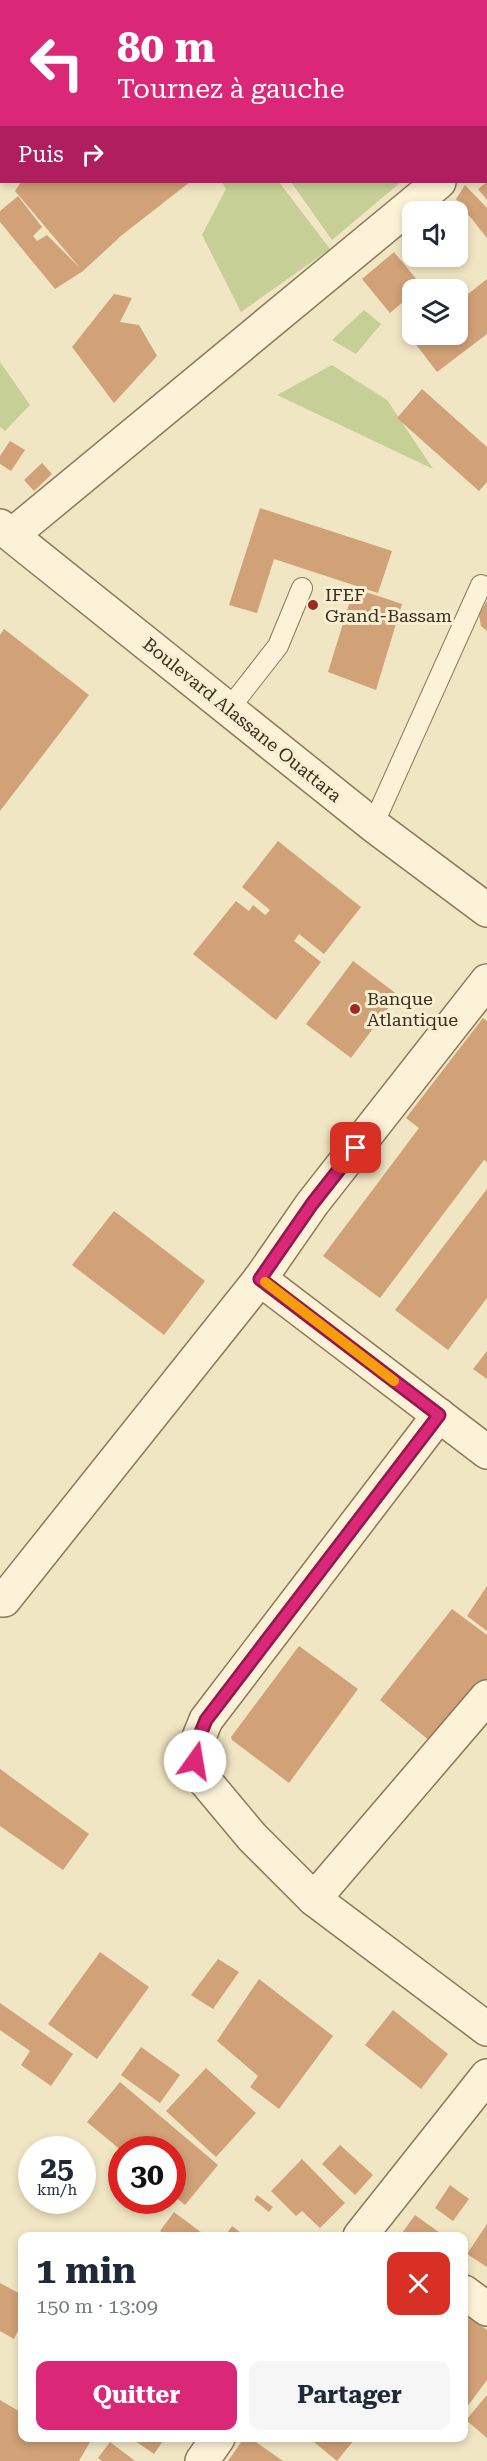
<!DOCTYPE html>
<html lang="fr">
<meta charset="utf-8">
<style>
:root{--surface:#fff;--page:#f6f6f7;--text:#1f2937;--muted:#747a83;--accent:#db2777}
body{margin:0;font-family:"Roboto Serif",serif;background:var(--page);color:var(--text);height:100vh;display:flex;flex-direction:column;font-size:22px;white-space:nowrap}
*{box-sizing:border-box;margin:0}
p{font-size:20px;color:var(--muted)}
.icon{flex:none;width:33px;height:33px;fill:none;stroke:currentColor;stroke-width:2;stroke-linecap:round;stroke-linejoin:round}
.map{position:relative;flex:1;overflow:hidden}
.drawer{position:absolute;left:18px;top:2232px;width:450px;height:210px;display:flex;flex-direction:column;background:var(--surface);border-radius:12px;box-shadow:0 3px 9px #0003}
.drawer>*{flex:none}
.guide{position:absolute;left:0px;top:0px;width:488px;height:183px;box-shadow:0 3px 9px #0003;background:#db2777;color:#fff;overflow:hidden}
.buttons{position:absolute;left:402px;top:201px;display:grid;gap:12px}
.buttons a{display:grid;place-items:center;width:66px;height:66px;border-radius:12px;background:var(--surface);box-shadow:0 3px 9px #0003;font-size:30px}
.speed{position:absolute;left:18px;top:2136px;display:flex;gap:12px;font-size:30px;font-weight:700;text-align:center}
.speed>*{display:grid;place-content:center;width:78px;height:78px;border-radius:50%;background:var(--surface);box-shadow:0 3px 9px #0003;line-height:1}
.speed small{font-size:15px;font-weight:400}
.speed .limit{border:9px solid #d22;background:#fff;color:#111}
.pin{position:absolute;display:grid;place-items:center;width:51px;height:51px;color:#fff;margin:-26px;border-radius:12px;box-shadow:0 3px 9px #0006}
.me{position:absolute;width:66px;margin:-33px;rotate:13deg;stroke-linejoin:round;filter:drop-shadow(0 0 4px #0008)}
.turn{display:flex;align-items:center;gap:21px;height:126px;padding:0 18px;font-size:27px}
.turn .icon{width:78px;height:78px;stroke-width:2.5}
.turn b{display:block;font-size:42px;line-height:51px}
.then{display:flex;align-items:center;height:57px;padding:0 18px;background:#0003;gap:12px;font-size:22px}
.round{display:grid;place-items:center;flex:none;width:63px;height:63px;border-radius:12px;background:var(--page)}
.headline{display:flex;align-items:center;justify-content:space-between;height:102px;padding:0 18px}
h1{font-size:36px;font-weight:700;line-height:45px}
.action{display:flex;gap:12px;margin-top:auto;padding:12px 18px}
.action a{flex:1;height:69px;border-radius:12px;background:var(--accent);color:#fff;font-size:24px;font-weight:700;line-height:69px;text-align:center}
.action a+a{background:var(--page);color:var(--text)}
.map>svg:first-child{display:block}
.green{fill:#c6d096}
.building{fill:#d1a177}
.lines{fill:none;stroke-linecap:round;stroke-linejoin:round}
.service-casing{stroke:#8c7759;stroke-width:22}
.minor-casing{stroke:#8c7759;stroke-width:36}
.tertiary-casing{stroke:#8c7759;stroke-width:36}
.service{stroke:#fbf2d7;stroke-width:20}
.minor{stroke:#fbf2d7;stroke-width:33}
.tertiary{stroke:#fbf2d7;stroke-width:33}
.route-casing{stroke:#8e194d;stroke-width:15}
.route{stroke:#db2777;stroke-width:10}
.slow{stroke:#f59e0b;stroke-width:10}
.poi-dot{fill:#9f2a25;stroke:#f8efd3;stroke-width:2}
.labels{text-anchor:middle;stroke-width:6;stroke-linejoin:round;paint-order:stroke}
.poi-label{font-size:18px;fill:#3b2e1e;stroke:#f8efd3;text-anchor:start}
.street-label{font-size:18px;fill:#3b2e1e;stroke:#f8efd3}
</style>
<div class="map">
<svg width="487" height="2461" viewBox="0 0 487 2461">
<rect width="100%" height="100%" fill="#f1e6c3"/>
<g class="green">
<path d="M 222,182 L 279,182 L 330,249 L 241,312 L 202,235 L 226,189 Z"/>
<path d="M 291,182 L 401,182 L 332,240 Z"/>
<path d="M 364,310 L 381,324 L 356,354 L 332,340 Z"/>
<path d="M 0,362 L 30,405 L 5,431 L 0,427 Z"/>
<path d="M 332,365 L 387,400 L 433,469 L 277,395 Z"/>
</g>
<g class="building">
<path d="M 21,182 L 190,182 L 122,235 L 83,271 L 55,289 L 0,222 L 0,211 L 18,196 L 42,227 L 33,236 L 37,241 L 47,235 L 80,268 L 15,191 Z"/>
<path d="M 487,182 L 487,200 L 478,189 Z"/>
<path d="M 465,185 L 487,208 L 487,238 L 456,199 Z"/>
<path d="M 394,252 L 422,286 L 418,290 L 412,290 L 412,294 L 390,313 L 362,279 Z"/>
<path d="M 420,256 L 440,256 L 426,266 Z"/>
<path d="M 487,279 L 487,334 L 437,372 L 411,338 L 415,334 L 458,334 L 458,302 Z"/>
<path d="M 114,294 L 132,298 L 120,322 L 139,325 L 157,356 L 114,403 L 72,347 Z"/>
<path d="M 422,389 L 487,447 L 487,482 L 479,491 L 397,418 Z"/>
<path d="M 10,441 L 25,450 L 11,471 L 0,464 L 0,456 Z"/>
<path d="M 42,463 L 52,474 L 34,491 L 24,480 Z"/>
<path d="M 260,508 L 392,551 L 378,593 L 274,559 L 257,613 L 229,605 Z"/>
<path d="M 354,588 L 402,604 L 376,690 L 328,672 Z"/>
<path d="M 487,601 L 487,631 L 481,626 L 479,615 Z"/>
<path d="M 4,629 L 89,695 L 0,811 L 0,635 Z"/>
<path d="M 278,841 L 361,907 L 324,954 L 299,934 L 294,941 L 321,962 L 276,1020 L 193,954 L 236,901 L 249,911 L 253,905 L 265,915 L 270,910 L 242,887 Z"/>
<path d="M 353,961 L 398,995 L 351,1058 L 306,1024 Z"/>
<path d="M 483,1018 L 487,1021 L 487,1162 L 484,1160 L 380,1298 L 323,1256 L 419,1128 L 406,1118 Z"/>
<path d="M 487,1189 L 487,1298 L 448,1350 L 395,1310 Z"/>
<path d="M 114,1211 L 205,1281 L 164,1335 L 72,1265 Z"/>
<path d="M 487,1351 L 487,1379 L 473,1369 Z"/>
<path d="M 487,1586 L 487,1631 L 467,1616 Z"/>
<path d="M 452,1609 L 487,1635 L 487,1679 L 438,1745 L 436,1746 L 380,1700 Z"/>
<path d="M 299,1646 L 358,1689 L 289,1783 L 232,1740 L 231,1737 Z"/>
<path d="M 0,1769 L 89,1834 L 63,1870 L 0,1826 Z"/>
<path d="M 100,1952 L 149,1987 L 97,2059 L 48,2024 Z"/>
<path d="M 218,1959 L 239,1972 L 213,2009 L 191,1995 Z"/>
<path d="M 259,1979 L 333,2036 L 279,2109 L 250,2087 L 258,2076 L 217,2041 Z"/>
<path d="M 0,2003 L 73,2054 L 51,2086 L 21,2065 L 30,2051 L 0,2030 Z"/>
<path d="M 393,2010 L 448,2054 L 421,2089 L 365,2045 Z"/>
<path d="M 141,2047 L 180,2075 L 160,2103 L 121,2075 Z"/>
<path d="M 206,2068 L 256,2113 L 216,2157 L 166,2111 Z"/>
<path d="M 120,2082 L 218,2165 L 185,2205 L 172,2194 L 172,2150 L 122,2151 L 87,2122 Z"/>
<path d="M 340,2145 L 373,2175 L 355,2195 L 322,2164 Z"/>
<path d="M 302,2159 L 345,2203 L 320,2228 L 302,2211 L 296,2216 L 271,2191 Z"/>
<path d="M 450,2185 L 469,2199 L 453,2221 L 435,2208 Z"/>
<path d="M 257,2195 L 273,2207 L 269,2212 L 254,2200 Z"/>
<path d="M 174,2212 L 206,2236 L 167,2236 L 160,2231 Z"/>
<path d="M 415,2215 L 440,2233 L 438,2236 L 407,2236 L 402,2233 Z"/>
<path d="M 487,2224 L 487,2267 L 467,2254 Z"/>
<path d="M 232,2226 L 245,2236 L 225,2236 Z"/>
<path d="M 0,2283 L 22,2295 L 22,2323 L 14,2339 L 0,2331 Z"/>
<path d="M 464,2312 L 487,2330 L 487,2380 L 464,2411 Z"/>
<path d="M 487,2395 L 487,2438 L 466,2420 Z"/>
<path d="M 0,2400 L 22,2413 L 22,2438 L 83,2438 L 90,2442 L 79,2461 L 0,2461 Z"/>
<path d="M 131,2438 L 165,2438 L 154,2454 Z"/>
<path d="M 244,2438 L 250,2438 L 283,2461 L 228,2461 Z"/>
<path d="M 309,2438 L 352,2438 L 354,2440 L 337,2461 Z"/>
<path d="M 110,2442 L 135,2461 L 102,2461 L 98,2458 Z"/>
</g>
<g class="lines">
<g class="service-casing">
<g id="service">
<path d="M 228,710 L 278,646 L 302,588"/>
<path d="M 373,825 L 481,585"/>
</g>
</g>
<g class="minor-casing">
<g id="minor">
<path d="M 181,2 L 183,0"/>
<path d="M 486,145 L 487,144"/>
<path d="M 0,147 L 2,146"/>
<path d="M 12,535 L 439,182"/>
<path d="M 487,981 L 312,1204 L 260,1279 L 487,1452"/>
<path d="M 439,1415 L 206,1720 L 195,1747 L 195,1761 L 206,1782 L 252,1837 L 314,1899 L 487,2029"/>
<path d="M 0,1600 L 4,1600 L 260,1279"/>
<path d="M 314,1899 L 487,1697"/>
<path d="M 360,2236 L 487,2076"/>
<path d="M 464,2292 L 487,2309"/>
<path d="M 202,2461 L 218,2438"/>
</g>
</g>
<g class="tertiary-casing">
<path id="tertiary" d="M 0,526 L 373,825 L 487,910"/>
</g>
<use href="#service" class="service"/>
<use href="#minor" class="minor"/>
<use href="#tertiary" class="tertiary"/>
</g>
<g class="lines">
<g class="route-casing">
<path id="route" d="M 195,1761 L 195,1747 L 206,1720 L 439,1415 L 260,1279 L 312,1204 L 356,1148"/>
</g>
<use href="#route" class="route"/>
<path class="slow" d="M 265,1282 L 394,1381"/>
</g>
<g class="poi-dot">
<circle cx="313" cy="605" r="6"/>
<circle cx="355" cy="1009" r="6"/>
</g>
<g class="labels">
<g class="poi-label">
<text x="325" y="601">IFEF<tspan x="325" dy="21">Grand-Bassam</tspan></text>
<text x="367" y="1005">Banque<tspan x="367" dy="21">Atlantique</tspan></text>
</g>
<g class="street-label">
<text transform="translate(242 720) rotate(39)" y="6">Boulevard Alassane Ouattara</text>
</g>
</g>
</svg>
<div class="buttons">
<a><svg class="icon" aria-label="sound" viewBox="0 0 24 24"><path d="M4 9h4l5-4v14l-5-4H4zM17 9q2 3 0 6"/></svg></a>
<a><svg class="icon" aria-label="layers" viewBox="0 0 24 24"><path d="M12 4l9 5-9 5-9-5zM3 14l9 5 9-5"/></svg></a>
</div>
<div class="speed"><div>25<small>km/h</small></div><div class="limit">30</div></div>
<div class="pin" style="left:356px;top:1148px;background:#d93025"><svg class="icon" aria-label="arrive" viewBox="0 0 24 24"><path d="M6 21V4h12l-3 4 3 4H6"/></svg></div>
<svg class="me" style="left:195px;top:1761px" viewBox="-20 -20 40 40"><circle r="19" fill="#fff"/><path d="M0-13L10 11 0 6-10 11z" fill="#db2777"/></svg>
<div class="guide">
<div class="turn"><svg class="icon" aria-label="left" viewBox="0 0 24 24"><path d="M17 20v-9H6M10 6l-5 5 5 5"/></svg><div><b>80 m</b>Tournez à gauche</div></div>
<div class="then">Puis<svg class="icon" aria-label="right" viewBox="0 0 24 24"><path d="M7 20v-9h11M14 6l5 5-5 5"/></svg></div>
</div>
<section class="drawer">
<div class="headline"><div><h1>1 min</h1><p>150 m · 13:09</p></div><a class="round" style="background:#d93025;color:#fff"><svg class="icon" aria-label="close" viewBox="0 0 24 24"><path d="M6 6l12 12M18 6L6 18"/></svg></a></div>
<div class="action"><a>Quitter</a><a>Partager</a></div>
</section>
</div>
